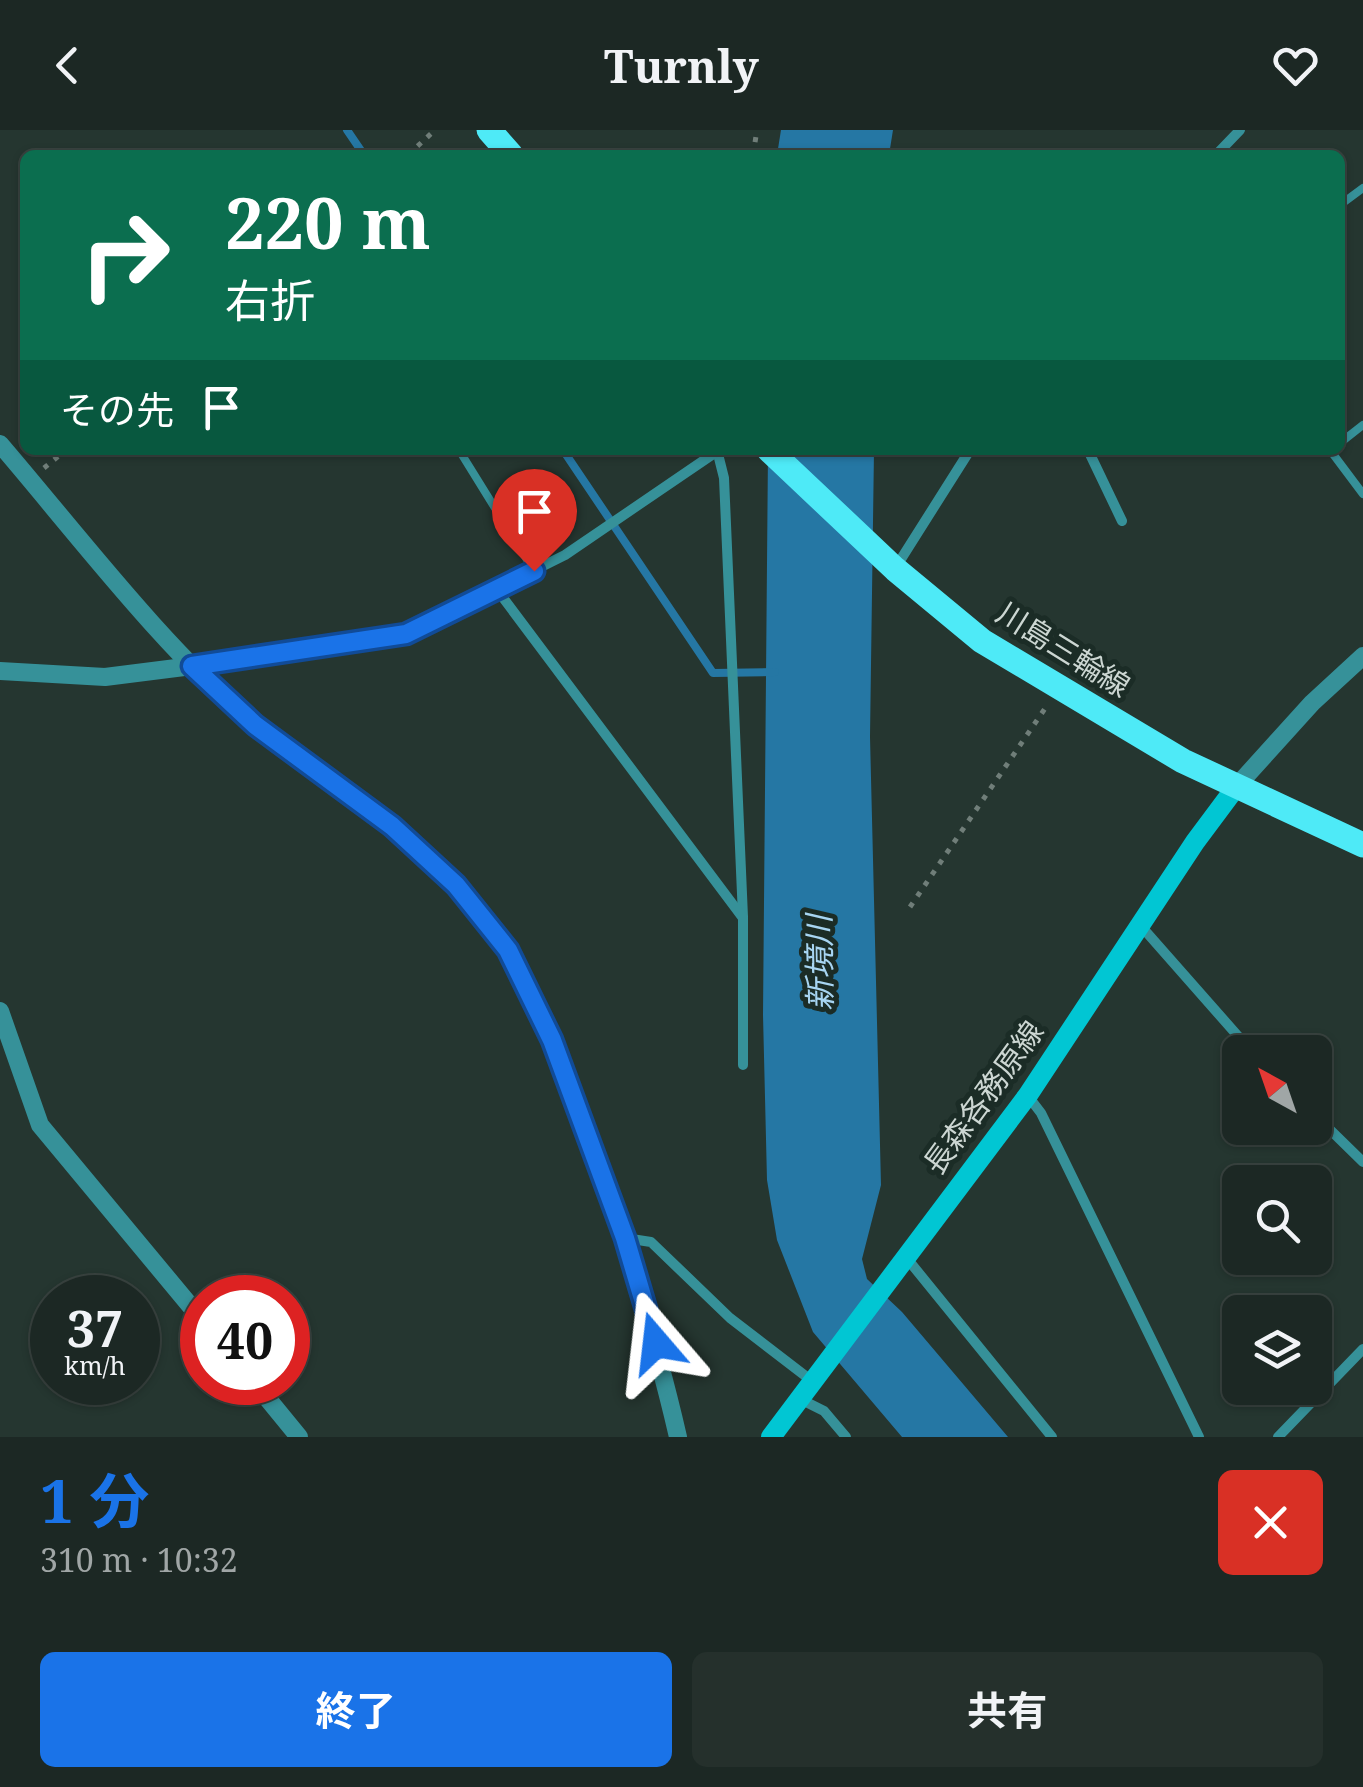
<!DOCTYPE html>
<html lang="ja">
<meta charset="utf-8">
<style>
:root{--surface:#1c2824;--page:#25302c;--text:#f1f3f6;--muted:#a0a6a6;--line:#3a4441;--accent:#1a73e8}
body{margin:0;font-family:"Noto Serif","Noto Sans JP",serif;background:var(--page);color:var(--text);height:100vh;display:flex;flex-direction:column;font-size:38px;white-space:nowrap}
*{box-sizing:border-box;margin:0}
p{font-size:32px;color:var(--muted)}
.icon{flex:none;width:55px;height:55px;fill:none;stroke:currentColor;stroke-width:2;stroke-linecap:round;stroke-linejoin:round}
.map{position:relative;height:1307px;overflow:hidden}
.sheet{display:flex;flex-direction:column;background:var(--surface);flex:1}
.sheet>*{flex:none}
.banner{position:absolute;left:20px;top:20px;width:1325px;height:305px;border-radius:15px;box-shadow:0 2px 8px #0004,0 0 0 2px var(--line);background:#0b6e4f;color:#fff;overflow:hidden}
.needle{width:65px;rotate:320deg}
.buttons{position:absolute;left:1222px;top:905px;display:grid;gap:20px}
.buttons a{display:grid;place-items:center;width:110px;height:110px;border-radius:15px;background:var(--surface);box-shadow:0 2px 8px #0004,0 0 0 2px var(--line);font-size:50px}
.speed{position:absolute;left:30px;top:1145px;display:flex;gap:20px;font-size:50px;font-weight:700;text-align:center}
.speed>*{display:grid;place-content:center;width:130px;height:130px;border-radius:50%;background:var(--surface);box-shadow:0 2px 8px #0004,0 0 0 2px var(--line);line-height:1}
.speed small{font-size:25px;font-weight:400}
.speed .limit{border:15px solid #d22;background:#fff;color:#111}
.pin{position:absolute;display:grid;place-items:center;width:85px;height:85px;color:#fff;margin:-102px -42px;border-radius:50% 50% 50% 0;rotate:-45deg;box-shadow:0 0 10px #0007}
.pin .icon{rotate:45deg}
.me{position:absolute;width:110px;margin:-55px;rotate:343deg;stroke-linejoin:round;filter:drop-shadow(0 0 8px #0008)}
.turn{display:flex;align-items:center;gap:35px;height:210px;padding:0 40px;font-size:45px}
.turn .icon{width:130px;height:130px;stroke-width:2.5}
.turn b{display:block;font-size:70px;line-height:85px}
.then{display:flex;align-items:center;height:95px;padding:0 40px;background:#0003;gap:20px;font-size:38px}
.round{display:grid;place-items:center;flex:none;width:105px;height:105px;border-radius:15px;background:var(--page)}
.headline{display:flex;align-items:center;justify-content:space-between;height:170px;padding:0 40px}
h1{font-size:60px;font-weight:700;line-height:75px;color:var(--accent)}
.cta{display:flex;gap:20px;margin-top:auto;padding:20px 40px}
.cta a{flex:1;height:115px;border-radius:15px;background:var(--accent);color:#fff;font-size:40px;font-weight:700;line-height:115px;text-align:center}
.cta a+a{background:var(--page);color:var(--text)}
header{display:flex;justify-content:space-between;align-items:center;height:130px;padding:0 40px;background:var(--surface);font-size:45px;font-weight:700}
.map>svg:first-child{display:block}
.water{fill:#2577a4}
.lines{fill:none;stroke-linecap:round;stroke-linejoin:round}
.stream{stroke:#2577a4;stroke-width:8}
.path{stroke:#707e79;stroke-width:5;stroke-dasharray:5 8;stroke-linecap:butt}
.service{stroke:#369199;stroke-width:8}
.minor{stroke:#369199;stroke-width:10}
.tertiary{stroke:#369199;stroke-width:18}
.secondary{stroke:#01c6d3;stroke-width:20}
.primary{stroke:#4eeaf7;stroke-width:25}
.route-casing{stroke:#114b97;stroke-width:25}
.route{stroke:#1a73e8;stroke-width:18}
.labels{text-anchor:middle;stroke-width:10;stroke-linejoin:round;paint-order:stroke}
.street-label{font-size:30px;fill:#ccd6d2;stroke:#1b2c26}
.water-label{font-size:32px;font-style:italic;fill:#a7d5f2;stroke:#1b2c26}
</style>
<header><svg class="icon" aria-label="back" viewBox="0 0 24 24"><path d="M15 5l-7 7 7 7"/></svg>Turnly<svg class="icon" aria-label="heart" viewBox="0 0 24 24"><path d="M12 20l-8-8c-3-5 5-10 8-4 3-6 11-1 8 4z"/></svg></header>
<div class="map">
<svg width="1363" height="1307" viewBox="0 0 1363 1307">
<rect width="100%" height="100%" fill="#253630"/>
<g class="water">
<path d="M 781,0 L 893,0 L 889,25 L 777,25 Z"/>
<path d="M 768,320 L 874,320 L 870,607 L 881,1055 L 862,1129 L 867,1149 L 902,1182 L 1008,1307 L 902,1307 L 813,1202 L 777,1110 L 767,1050 L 763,885 Z"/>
</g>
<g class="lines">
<g class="stream">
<path d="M 347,0 L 364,25"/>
<path d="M 563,320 L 713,543 L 775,542"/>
</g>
<g class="path">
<path d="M 408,25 L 435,0"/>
<path d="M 753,25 L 757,0"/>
<path d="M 44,338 L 66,320"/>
<path d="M 910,777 L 1046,577"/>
</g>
<g class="service">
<path d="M 1340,75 L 1363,58"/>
<path d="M 1340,313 L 1363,295"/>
<path d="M 459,320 L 534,441"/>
<path d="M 1330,320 L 1363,364"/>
</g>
<g class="minor">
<path d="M 1216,25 L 1240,0"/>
<path d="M 1088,320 L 1122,391"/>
<path d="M 718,324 L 724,348 L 743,787"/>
<path d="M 896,437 L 970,320"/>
<path d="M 498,461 L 743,788 L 743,935"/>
<path d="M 193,536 L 406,504 L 565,425 L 719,320"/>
<path d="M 1141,796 L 1252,922"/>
<path d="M 1028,966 L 1041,983 L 1199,1307"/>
<path d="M 1315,985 L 1363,1032"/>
<path d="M 625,1108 L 651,1112 L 730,1188 L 812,1251"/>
<path d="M 905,1126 L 1052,1307"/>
<path d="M 800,1269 L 824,1281 L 846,1307"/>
<path d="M 1278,1307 L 1363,1219"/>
</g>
<g class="tertiary">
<path d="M 0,314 C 78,405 164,519 255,595 C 342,668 447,722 508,821 C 540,872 560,932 581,988 C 619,1093 653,1198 678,1307"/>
<path d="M 0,541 L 105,547 L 192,536"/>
<path d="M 1236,657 L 1312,573 L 1363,526"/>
<path d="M 0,881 L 40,995 L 202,1190"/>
<path d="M 254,1252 L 299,1307"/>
</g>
<path class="secondary" d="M 771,1307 L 1028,965 L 1195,712 L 1236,657"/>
<g class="primary">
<path d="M 489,0 L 511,25"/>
<path d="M 769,320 L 895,439 L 982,511 L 1183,631 L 1363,715"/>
</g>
</g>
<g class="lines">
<g class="route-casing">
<path id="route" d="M 534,441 L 406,504 L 192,536 L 255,595 L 392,696 L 456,755 L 508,820 L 552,910 L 625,1108 L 656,1213"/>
</g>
<use href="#route" class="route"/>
</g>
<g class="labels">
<g class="street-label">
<text transform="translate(1063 520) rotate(32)" y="10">川島三輪線</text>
<text transform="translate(984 968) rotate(-54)" y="10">長森各務原線</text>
</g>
<g class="water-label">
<text transform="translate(820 833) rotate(-91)" y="11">新境川</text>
</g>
</g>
</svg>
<div class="buttons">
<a><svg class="needle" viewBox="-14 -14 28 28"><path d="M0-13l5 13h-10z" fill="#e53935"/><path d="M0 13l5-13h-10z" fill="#a0a6a6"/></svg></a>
<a><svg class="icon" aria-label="search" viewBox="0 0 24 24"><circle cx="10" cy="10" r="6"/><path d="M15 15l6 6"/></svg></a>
<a><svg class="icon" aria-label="layers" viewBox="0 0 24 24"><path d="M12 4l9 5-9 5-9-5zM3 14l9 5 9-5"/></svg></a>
</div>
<div class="speed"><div>37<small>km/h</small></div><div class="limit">40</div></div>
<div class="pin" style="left:534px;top:441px;background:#d93025"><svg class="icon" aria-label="arrive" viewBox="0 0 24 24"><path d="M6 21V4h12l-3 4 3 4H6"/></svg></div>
<svg class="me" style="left:656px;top:1213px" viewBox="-20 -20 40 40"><path d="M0-17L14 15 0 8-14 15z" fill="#1a73e8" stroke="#fff" stroke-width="4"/></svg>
<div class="banner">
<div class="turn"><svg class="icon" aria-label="right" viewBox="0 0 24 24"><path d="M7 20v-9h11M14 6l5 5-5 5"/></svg><div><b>220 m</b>右折</div></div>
<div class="then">その先<svg class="icon" aria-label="arrive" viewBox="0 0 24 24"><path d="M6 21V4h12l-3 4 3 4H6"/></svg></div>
</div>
</div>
<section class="sheet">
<div class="headline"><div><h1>1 分</h1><p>310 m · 10:32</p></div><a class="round" style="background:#d93025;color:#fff"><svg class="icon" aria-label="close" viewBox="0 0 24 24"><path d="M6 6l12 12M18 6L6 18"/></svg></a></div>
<div class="cta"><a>終了</a><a>共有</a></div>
</section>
